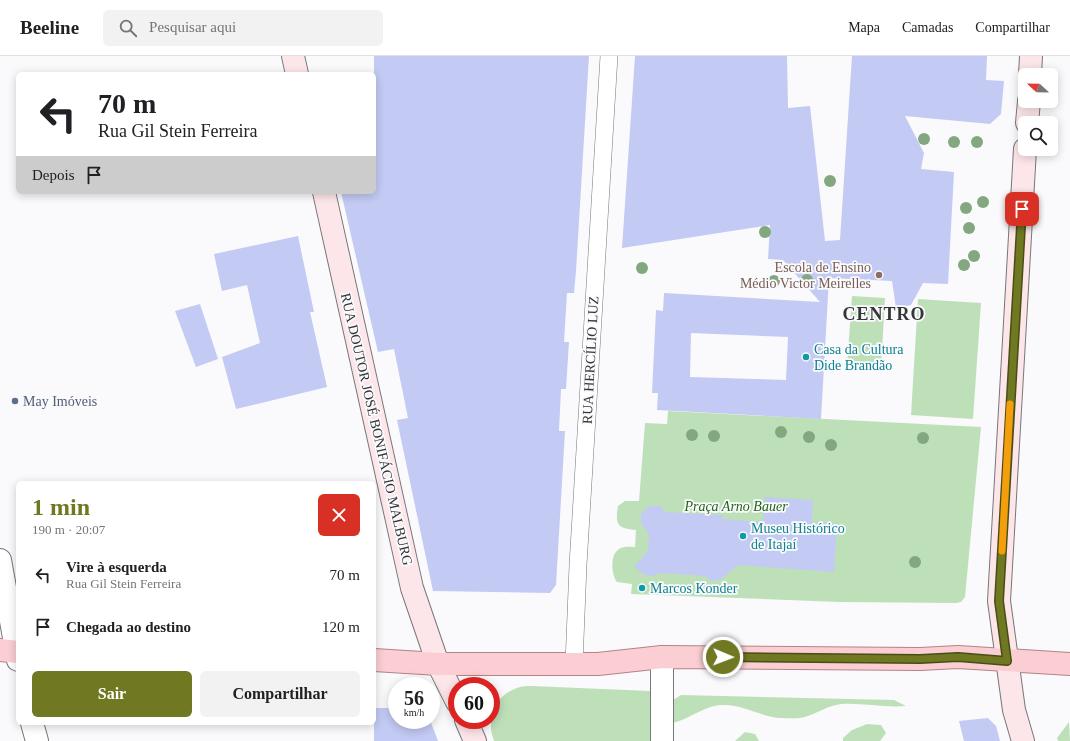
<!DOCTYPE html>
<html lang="pt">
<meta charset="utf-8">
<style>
:root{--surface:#fff;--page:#f2f2f2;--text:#202124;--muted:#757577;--line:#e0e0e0;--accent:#717822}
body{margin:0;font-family:Georgia,serif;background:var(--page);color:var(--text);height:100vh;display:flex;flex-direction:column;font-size:15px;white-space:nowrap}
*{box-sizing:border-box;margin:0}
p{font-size:13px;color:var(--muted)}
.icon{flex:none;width:22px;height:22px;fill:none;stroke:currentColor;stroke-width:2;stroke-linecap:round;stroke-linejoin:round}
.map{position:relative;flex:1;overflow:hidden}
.sheet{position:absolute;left:16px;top:425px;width:360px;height:244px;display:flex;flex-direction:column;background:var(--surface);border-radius:6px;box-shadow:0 2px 10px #0003}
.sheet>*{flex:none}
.hud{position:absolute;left:16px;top:16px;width:360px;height:122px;border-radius:6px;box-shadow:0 2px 10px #0003;background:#fff;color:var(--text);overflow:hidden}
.needle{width:26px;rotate:292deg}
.buttons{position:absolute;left:1018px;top:12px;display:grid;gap:8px}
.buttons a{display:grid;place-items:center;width:40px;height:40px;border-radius:6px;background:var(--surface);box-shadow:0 2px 10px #0003;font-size:20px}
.speed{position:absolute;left:388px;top:621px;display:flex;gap:8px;font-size:20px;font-weight:700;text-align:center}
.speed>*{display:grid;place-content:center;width:52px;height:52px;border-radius:50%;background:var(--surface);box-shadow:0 2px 10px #0003;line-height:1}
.speed small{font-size:10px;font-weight:400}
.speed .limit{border:6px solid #d22;background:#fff;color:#111}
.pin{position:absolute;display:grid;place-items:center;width:34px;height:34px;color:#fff;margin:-17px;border-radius:8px;box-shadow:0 2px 6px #0006}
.me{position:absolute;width:44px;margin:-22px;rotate:91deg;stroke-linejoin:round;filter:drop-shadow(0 0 3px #0008)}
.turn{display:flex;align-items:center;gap:14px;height:84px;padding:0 16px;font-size:18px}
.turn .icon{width:52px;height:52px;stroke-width:2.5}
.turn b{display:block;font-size:28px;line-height:34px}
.then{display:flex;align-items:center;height:38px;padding:0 16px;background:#0003;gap:8px;font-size:15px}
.round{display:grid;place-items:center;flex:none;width:42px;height:42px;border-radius:6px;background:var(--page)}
.overview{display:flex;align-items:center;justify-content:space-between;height:68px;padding:0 16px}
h1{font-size:24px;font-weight:800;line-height:30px;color:var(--accent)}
.primary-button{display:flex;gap:8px;margin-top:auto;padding:8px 16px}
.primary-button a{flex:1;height:46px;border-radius:6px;background:var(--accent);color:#fff;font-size:16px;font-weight:800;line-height:46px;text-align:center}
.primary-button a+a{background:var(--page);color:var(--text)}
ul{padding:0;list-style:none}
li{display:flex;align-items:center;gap:12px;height:52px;padding:0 16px}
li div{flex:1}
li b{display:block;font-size:15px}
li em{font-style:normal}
header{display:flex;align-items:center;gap:24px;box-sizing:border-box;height:56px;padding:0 20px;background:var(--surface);border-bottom:1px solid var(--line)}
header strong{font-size:19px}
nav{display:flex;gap:22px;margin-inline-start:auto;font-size:14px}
.search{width:280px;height:36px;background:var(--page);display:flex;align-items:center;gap:10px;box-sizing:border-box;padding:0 14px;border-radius:6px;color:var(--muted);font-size:15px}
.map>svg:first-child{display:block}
.green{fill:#bee0b9}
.building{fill:#c3caf3;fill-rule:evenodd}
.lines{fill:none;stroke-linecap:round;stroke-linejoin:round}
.pedestrian-casing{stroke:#767779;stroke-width:18}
.minor-casing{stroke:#767779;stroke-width:24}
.tertiary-casing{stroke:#767779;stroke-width:24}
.secondary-casing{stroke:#767779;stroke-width:24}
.primary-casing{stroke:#b38389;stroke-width:24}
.pedestrian{stroke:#fff;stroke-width:17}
.minor{stroke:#fff;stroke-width:22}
.tertiary{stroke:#fff;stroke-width:22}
.secondary{stroke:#fde6e9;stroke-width:22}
.primary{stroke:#faced3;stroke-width:22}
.tree{fill:#83a87f}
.route-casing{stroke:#494e16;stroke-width:10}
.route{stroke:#717822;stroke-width:7}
.slow{stroke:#f59e0b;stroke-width:7}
.education-dot{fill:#8d6e63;stroke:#fafafd;stroke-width:1.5}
.culture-dot{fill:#0f9aa8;stroke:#fafafd;stroke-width:1.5}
.service-dot{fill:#5c6f8a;stroke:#fafafd;stroke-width:1.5}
.labels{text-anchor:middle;stroke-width:3.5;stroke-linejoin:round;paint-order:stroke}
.education-label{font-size:14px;fill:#785e54;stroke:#fafafd;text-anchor:end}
.culture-label{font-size:14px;fill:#0d838f;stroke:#fafafd;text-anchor:start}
.street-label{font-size:14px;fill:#343536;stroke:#fafafd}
.service-label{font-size:14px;fill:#4e5e75;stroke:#fafafd;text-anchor:start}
.park-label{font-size:14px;font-style:italic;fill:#216418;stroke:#fafafd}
.district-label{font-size:18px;font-weight:bold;letter-spacing:1px;fill:#343536;stroke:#fafafd}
</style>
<header>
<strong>Beeline</strong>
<div class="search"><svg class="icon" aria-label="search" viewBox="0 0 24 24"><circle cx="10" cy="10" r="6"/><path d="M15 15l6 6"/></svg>Pesquisar aqui</div>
<nav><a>Mapa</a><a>Camadas</a><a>Compartilhar</a></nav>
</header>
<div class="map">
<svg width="1070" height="685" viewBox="0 0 1070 685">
<rect width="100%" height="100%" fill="#fafafd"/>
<g class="green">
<path d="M 852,240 L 885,242 L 881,312 L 847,310 Z"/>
<path d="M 918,243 L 981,247 L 973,363 L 911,359 Z"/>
<path d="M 668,355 L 981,371 L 965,541 L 961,546 L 956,547 L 839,546 L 631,538 L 632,528 L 617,526 C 611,519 610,498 619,493 C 624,490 630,491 635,491 L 636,474 C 617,472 615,469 618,450 L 625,445 L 639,445 L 645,367 L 667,368 Z"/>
<path d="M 532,630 L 650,635 L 652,637 L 655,685 L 494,685 C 486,665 493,640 517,632 C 522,630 527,630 532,630 Z"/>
<path d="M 681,639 L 894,644 L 906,650 C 886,652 863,647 842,648 C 828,649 818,657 805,661 C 798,663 788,662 781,662 C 761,661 743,648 722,649 C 702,650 688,665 668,668 L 673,644 Z"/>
<path d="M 1069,666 L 1070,685 L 1058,685 L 1057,682 Z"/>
<path d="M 867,668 L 881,669 L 886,677 L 880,685 L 843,685 L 843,682 L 852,674 Z"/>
<path d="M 745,676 L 755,678 L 759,685 L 735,685 Z"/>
</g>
<g class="building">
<path d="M 374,0 L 589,0 L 576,215 L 574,237 L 567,237 L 564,286 L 569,286 L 566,333 L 561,333 L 559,375 L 565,375 L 556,529 L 550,537 L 433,535 L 397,364 L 408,362 L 394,293 L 378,296 L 341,136 L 374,136 Z"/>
<path d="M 635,0 L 787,0 L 788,52 L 810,50 L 825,185 L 840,184 L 852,0 L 987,0 L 986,24 L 1004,25 L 1001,58 L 990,68 L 905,60 L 924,97 L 921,113 L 954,116 L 948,228 L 923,227 L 911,249 L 896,252 L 892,225 L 829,222 L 821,363 L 657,354 L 658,337 L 652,337 L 656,254 L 663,255 L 664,237 L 820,246 L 783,204 L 768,203 L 770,169 L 622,192 ZM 691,277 L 788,281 L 786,324 L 690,321 Z"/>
<path d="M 298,180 L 314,256 L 310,256 L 327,331 L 236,353 L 222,301 L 260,287 L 247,229 L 222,235 L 214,198 Z"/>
<path d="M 200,248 L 218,303 L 196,311 L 175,255 Z"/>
<path d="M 765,441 L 813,444 L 812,466 L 837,468 L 834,516 L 738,509 L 720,524 L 710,525 L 706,520 L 659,517 L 655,520 L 645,519 L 634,511 L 648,495 L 649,478 L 641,467 L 641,457 L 650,450 L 661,450 L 665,456 L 723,459 L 722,463 L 763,466 Z"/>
<path d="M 374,652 L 397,652 L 397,664 L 430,664 L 438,685 L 374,685 Z"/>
<path d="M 988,662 L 996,670 L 1000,685 L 964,685 L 959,665 Z"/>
</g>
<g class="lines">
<g class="pedestrian-casing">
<path id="pedestrian" d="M 574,608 L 578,509 L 609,0"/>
</g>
<g class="minor-casing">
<path id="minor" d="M 662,685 L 662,601"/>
</g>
<g class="tertiary-casing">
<g id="tertiary">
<path d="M 0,504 L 18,604"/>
<path d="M 32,667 L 37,685"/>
</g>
</g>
<g class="secondary-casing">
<g id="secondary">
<path d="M 293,0 L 297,18"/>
<path d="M 1030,19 L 1031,0"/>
<path d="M 1027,67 L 1029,45"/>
<path d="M 324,136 L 412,532 L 438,608 L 457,646"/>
<path d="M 466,664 L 475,685"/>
<path d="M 1023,685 L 1014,654 L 999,545 L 1025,93"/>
</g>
</g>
<g class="primary-casing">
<g id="primary">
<path d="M 0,594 L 18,596"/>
<path d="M 374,604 L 438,608 L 598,608 L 662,601 L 920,603 L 958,601 L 1070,608"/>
</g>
</g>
<use href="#pedestrian" class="pedestrian"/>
<use href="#minor" class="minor"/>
<use href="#tertiary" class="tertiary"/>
<use href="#secondary" class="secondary"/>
<use href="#primary" class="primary"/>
</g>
<g class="tree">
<circle cx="924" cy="83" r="6"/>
<circle cx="954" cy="86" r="6"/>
<circle cx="977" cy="86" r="6"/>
<circle cx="830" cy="125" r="6"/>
<circle cx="983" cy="146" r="6"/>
<circle cx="966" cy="152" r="6"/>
<circle cx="969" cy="172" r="6"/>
<circle cx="765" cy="176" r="6"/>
<circle cx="974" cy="200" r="6"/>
<circle cx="964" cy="209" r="6"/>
<circle cx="642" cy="212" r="6"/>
<circle cx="807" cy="224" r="6"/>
<circle cx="774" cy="225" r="6"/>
<circle cx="781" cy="376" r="6"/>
<circle cx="692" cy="379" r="6"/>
<circle cx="714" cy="380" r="6"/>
<circle cx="809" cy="381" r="6"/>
<circle cx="923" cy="382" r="6"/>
<circle cx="831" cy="389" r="6"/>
<circle cx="915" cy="506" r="6"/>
</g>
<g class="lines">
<g class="route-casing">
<path id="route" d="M 723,601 L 920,603 L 958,601 L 1007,605 L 999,545 L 1022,153"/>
</g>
<use href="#route" class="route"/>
<path class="slow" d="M 1002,495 L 1010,348"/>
</g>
<circle class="education-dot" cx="879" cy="219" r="4"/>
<g class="culture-dot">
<circle cx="806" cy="301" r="4"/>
<circle cx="743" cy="480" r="4"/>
<circle cx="642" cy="532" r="4"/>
</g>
<circle class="service-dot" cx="15" cy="345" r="4"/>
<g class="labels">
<g class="education-label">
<text x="871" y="216">Escola de Ensino<tspan x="871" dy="16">Médio Victor Meirelles</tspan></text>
</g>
<g class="culture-label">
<text x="814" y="298">Casa da Cultura<tspan x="814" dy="16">Dide Brandão</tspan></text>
<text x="751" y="477">Museu Histórico<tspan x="751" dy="16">de Itajaí</tspan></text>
<text x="650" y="537">Marcos Konder</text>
</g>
<g class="street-label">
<text transform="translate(590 304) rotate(-87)" y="5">RUA HERCÍLIO LUZ</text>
<text transform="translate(377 373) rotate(77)" y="5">RUA DOUTOR JOSÉ BONIFÁCIO MALBURG</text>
</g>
<g class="service-label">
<text x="23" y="350">May Imóveis</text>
</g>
<g class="park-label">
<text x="736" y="455">Praça Arno Bauer</text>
</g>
<g class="district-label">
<text x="884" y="264">CENTRO</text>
</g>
</g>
</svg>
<div class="buttons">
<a><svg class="needle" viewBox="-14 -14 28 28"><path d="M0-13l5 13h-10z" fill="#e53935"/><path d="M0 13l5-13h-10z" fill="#757577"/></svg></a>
<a><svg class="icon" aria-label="search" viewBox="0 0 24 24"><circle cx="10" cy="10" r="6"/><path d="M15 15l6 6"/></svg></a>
</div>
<div class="speed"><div>56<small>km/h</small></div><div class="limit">60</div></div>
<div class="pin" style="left:1022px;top:153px;background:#d93025"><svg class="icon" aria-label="arrive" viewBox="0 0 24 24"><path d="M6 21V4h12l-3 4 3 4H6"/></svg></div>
<svg class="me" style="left:723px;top:601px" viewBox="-20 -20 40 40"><circle r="17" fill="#717822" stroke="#fff" stroke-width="3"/><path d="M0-11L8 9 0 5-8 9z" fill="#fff"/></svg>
<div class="hud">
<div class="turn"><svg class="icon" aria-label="left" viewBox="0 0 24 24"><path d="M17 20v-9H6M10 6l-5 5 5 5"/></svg><div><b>70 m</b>Rua Gil Stein Ferreira</div></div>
<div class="then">Depois<svg class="icon" aria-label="arrive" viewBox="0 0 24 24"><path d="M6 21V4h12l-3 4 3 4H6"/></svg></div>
</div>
<section class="sheet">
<div class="overview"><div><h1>1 min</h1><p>190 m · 20:07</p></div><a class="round" style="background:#d93025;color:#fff"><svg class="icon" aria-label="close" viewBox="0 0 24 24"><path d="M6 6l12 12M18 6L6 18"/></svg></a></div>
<ul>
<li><svg class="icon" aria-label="left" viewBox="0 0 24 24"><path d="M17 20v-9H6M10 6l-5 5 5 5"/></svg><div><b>Vire à esquerda</b><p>Rua Gil Stein Ferreira</p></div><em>70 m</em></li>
<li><svg class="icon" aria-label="arrive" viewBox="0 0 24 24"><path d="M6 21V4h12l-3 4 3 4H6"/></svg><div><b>Chegada ao destino</b></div><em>120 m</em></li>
</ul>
<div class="primary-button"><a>Sair</a><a>Compartilhar</a></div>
</section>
</div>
